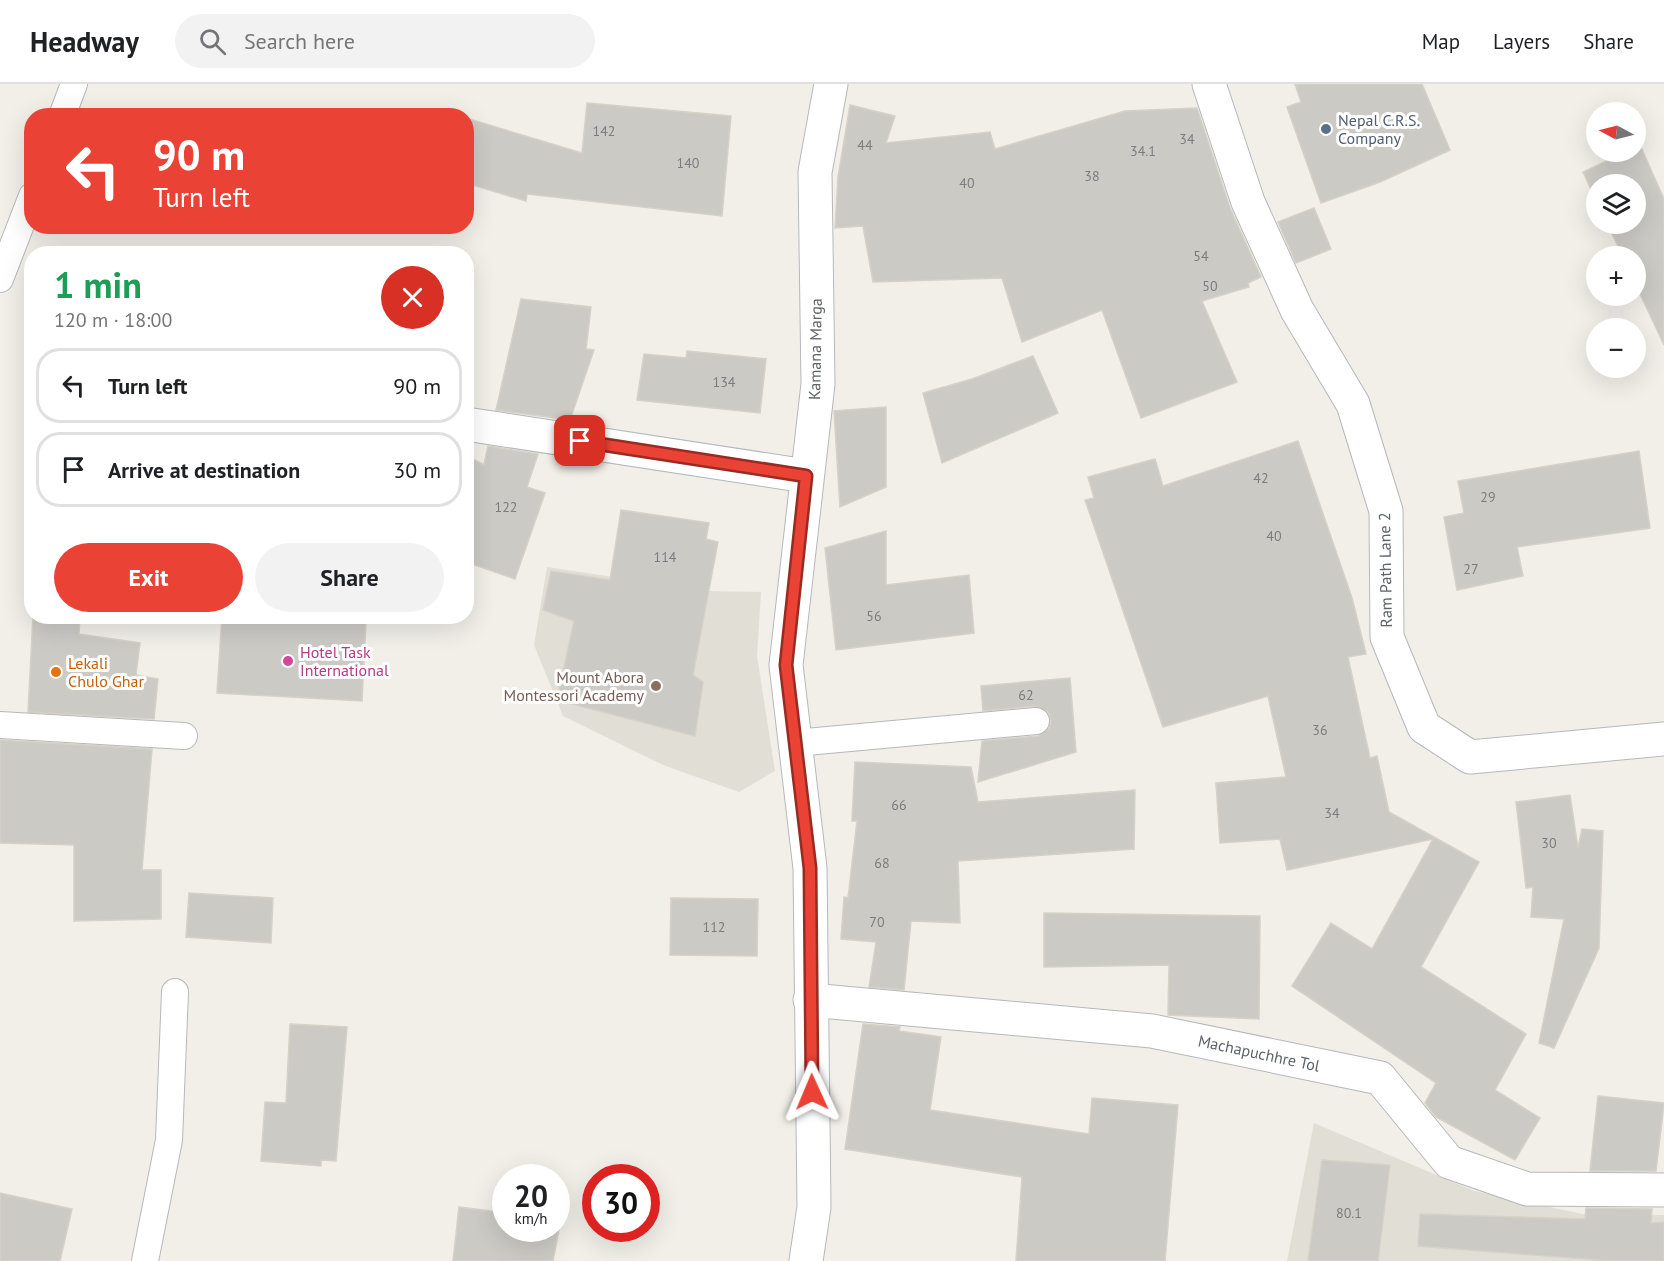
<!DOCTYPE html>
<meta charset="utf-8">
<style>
:root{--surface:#fff;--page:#f2f2f2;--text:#202124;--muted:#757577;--line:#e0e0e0;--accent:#ea4335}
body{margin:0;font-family:"PT Sans",sans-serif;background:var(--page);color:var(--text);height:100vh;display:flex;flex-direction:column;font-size:22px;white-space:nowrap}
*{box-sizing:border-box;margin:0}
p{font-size:20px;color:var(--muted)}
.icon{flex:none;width:33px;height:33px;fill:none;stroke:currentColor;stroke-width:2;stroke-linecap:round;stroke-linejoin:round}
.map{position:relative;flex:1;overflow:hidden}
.panel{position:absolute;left:24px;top:162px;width:450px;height:378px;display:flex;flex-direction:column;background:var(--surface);border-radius:24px;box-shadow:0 6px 24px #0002}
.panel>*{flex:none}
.banner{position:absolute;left:24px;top:24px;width:450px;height:126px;border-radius:24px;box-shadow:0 6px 24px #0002;background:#ea4335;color:#fff;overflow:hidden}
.needle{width:39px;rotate:277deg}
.tools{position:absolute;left:1586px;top:18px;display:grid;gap:12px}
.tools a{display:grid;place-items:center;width:60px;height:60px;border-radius:50%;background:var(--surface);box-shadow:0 6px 24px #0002;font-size:30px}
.speed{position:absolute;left:492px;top:1080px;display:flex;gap:12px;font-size:30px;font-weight:700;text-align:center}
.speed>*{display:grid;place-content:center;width:78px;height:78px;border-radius:50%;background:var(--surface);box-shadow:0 6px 24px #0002;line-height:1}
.speed small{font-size:15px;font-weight:400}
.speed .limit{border:9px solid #d22;background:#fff;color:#111}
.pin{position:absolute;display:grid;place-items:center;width:51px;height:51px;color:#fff;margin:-26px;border-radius:12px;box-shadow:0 3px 9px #0006}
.me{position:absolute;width:66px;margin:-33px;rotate:359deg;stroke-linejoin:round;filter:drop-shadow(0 0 4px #0008)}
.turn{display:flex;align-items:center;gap:21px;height:126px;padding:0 30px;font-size:27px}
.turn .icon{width:78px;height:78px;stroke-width:2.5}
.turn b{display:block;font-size:42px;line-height:51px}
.round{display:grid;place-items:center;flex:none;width:63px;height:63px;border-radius:32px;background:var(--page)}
.summary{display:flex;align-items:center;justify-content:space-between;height:102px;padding:0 30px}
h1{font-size:36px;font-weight:600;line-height:45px;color:#1e9e55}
.action{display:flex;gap:12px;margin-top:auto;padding:12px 30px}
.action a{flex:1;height:69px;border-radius:36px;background:var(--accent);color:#fff;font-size:24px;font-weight:600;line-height:69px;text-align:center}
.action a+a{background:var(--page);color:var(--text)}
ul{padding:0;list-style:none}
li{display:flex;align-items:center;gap:18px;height:75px;margin:0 12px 9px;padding:0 18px;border:3px solid var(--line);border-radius:24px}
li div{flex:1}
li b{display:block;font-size:22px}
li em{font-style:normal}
header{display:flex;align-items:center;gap:36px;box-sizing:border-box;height:84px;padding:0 30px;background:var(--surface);border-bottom:2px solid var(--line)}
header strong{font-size:28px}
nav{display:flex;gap:33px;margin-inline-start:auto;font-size:21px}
.search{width:420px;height:54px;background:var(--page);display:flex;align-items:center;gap:15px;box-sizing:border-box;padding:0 21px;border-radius:33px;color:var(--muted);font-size:22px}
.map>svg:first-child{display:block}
.education{fill:#e1ded6}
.building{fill:#cccac5;stroke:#d6d1c6;stroke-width:1.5}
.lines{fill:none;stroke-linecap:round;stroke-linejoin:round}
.service-casing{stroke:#b5b8bc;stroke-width:28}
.minor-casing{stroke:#b5b8bc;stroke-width:35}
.service{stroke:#fff;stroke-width:26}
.minor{stroke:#fff;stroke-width:33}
.route-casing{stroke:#982c22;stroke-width:15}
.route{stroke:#ea4335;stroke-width:10}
.service-dot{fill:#5c6f8a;stroke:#fff;stroke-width:2}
.hotel-dot{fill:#d1479c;stroke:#fff;stroke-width:2}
.food-dot{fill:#e8710a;stroke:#fff;stroke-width:2}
.education-dot{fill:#8d6e63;stroke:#fff;stroke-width:2}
.labels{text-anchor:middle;stroke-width:6;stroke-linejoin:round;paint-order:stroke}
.number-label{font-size:14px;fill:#7a7d7f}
.service-label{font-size:16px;fill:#4e5e75;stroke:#fff;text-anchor:start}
.street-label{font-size:16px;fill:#5f6368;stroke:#fff}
.hotel-label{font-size:16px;fill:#b23c85;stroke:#fff;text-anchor:start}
.food-label{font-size:16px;fill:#c56008;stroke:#fff;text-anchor:start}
.education-label{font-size:16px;fill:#785e54;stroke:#fff;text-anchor:end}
</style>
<header>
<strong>Headway</strong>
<div class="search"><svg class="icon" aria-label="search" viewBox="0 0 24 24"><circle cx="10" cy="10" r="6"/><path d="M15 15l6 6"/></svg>Search here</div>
<nav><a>Map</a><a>Layers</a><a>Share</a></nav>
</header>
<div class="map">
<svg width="1664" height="1177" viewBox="0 0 1664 1177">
<rect width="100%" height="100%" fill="#f1efe8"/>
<g class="education">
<path d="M 547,483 L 707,507 L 761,508 L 757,572 L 775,687 L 739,708 L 663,681 L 563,632 L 534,561 Z"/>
<path d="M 1314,1039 L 1474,1107 L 1592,1132 L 1664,1131 L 1664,1177 L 1287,1177 Z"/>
</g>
<g class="building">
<path d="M 1295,0 L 1422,0 L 1450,66 L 1380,98 L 1321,119 L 1287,23 L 1301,18 Z"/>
<path d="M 587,19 L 731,32 L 722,132 L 527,110 L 526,117 L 466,99 L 466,34 L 582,69 Z"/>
<path d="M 850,21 L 895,32 L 886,59 L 990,48 L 995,65 L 1125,27 L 1197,24 L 1230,124 L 1261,193 L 1248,199 L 1249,203 L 1202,217 L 1237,298 L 1141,334 L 1102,226 L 1022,258 L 1002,194 L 873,198 L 863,142 L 835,144 L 838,93 Z"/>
<path d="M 1640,61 L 1664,115 L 1664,261 L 1635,199 L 1635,172 L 1623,172 L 1607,140 L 1635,140 L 1635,100 L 1596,100 L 1596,116 L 1583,88 L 1626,68 L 1635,68 L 1635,63 Z"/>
<path d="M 1314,124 L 1331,165 L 1296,179 L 1278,138 Z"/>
<path d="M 521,215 L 591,223 L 586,265 L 594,266 L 570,336 L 496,326 Z"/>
<path d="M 687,267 L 766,275 L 760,329 L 637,316 L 644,270 L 686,274 Z"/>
<path d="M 1033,272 L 1058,329 L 942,379 L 923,309 L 972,295 Z"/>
<path d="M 886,323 L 886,403 L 840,423 L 834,327 Z"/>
<path d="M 1298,357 L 1352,514 L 1366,570 L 1348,573 L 1370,674 L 1377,672 L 1389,728 L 1479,778 L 1421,883 L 1526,950 L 1495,1006 L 1540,1034 L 1515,1076 L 1436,1033 L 1425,1019 L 1436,999 L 1292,902 L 1331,839 L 1372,865 L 1433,755 L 1287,786 L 1280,755 L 1220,759 L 1216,699 L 1286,693 L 1268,612 L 1163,643 L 1085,416 L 1094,414 L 1088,393 L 1155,375 L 1163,402 Z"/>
<path d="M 488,362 L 538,370 L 527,403 L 545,409 L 515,495 L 466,478 L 466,371 L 484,381 Z"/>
<path d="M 1639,367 L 1650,444 L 1517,463 L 1523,492 L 1457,506 L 1444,433 L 1464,429 L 1458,397 Z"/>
<path d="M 621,426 L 709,439 L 706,455 L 718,458 L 693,591 L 703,598 L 695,652 L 557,616 L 574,537 L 543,526 L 551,487 L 610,496 Z"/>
<path d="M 886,447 L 886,501 L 969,491 L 974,549 L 836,566 L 825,464 Z"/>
<path d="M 33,532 L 80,532 L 79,550 L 140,559 L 136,591 L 158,595 L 154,635 L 28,628 Z"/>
<path d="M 222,532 L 366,538 L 362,617 L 217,609 Z"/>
<path d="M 1070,594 L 1076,668 L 978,698 L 982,657 L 1038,652 L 1049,644 L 1051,636 L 1048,628 L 1035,622 L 983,627 L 981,602 Z"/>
<path d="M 0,656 L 152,665 L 142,786 L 161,786 L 161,835 L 74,837 L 74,761 L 0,759 Z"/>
<path d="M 855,678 L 971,683 L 978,718 L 1135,706 L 1134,765 L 958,777 L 960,839 L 911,837 L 904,906 L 869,903 L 876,858 L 841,855 L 844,813 L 848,814 L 857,737 L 852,737 Z"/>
<path d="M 1570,711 L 1578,764 L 1582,745 L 1603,747 L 1599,864 L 1554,964 L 1539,959 L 1564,835 L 1531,833 L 1533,803 L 1526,804 L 1516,718 Z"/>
<path d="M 189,809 L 273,814 L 271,859 L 186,853 Z"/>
<path d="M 671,814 L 758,815 L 757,872 L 670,871 Z"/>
<path d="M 1044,829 L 1260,832 L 1259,935 L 1168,931 L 1169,881 L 1044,883 Z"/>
<path d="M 290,940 L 347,943 L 336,1077 L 321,1076 L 321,1082 L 261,1077 L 265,1018 L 286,1019 Z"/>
<path d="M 863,940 L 900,943 L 899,947 L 941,953 L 930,1026 L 1089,1050 L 1092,1014 L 1178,1021 L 1165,1177 L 1016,1177 L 1022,1093 L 845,1065 Z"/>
<path d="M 1598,1012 L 1664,1019 L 1656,1087 L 1590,1087 Z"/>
<path d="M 1322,1076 L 1390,1081 L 1378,1177 L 1308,1177 Z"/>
<path d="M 0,1109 L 72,1125 L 60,1177 L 0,1177 Z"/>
<path d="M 459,1123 L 506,1129 L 506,1144 L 556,1144 L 556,1134 L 561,1135 L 553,1177 L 453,1177 Z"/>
<path d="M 1586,1124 L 1652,1125 L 1651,1139 L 1664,1138 L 1664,1177 L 1610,1177 L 1418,1162 L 1420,1130 L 1585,1135 Z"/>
</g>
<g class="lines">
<g class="service-casing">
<g id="service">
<path d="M 62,32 L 74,0"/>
<path d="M 0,195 L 32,112"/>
<path d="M 0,641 L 184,652"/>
<path d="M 795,659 L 1036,637"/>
<path d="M 145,1177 L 169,1056 L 175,908"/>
</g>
</g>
<g class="minor-casing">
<g id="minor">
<path d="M 1209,0 L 1248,118 L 1297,226 L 1353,320 L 1386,427 L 1387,553 L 1424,643 L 1470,673 L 1664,655"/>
<path d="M 466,340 L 806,392"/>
<path d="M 810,916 L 1152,947 L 1380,994 L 1449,1078 L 1527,1105 L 1664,1106"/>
<path d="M 806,1177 L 814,1123 L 810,784 L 786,581 L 818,300 L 815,88 L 831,0"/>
</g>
</g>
<use href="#service" class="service"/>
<use href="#minor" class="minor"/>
</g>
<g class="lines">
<g class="route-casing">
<path id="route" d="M 580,357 L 806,392 L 786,581 L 810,784 L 812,1008"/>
</g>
<use href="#route" class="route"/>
</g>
<circle class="service-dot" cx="1326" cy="45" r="6"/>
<circle class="hotel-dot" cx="288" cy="577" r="6"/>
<circle class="food-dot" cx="56" cy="588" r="6"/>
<circle class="education-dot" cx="656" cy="602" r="6"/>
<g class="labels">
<g class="number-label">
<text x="604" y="52">142</text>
<text x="1187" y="60">34</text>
<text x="865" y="66">44</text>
<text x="1143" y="72">34.1</text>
<text x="688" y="84">140</text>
<text x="1092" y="97">38</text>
<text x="967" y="104">40</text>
<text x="1201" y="177">54</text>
<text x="1210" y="207">50</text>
<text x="724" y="303">134</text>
<text x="1261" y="399">42</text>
<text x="1488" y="418">29</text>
<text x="506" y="428">122</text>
<text x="1274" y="457">40</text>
<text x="665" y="478">114</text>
<text x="1471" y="490">27</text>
<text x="874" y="537">56</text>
<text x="1026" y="616">62</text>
<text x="1320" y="651">36</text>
<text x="899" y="726">66</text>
<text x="1332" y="734">34</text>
<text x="1549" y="764">30</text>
<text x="882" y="784">68</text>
<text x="877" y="843">70</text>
<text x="714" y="848">112</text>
<text x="1349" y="1134">80.1</text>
</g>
<g class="service-label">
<text x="1338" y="42">Nepal C.R.S.<tspan x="1338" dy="18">Company</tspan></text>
</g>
<g class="street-label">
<text transform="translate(815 265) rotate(-89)" y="6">Kamana Marga</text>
<text transform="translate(1385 486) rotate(-91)" y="6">Ram Path Lane 2</text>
<text transform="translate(1259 969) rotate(12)" y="6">Machapuchhre Tol</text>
</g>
<g class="hotel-label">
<text x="300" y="574">Hotel Task<tspan x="300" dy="18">International</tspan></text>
</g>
<g class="food-label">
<text x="68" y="585">Lekali<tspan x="68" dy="18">Chulo Ghar</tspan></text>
</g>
<g class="education-label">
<text x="644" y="599">Mount Abora<tspan x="644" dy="18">Montessori Academy</tspan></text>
</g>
</g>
</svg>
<div class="tools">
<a><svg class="needle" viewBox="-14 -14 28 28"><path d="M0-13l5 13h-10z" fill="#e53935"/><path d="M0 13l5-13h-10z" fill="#757577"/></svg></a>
<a><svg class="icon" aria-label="layers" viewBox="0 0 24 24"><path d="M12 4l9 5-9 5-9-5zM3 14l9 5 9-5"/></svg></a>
<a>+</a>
<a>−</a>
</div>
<div class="speed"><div>20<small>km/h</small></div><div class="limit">30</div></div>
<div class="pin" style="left:580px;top:357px;background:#d93025"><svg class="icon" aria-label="arrive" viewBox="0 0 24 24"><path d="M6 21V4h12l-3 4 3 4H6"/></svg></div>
<svg class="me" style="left:812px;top:1008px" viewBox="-20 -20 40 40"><path d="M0-17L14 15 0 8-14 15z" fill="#ea4335" stroke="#fff" stroke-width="4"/></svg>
<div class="banner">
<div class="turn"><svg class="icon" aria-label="left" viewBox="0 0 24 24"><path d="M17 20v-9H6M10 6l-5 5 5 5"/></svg><div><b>90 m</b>Turn left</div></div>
</div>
<section class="panel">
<div class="summary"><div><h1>1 min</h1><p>120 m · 18:00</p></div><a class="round" style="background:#d93025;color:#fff"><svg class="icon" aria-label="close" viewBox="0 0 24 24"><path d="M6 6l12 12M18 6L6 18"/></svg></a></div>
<ul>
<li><svg class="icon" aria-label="left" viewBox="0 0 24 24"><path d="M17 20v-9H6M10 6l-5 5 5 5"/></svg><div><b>Turn left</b></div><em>90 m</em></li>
<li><svg class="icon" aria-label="arrive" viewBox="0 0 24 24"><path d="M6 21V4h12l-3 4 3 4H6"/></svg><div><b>Arrive at destination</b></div><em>30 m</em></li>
</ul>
<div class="action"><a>Exit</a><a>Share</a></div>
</section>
</div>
